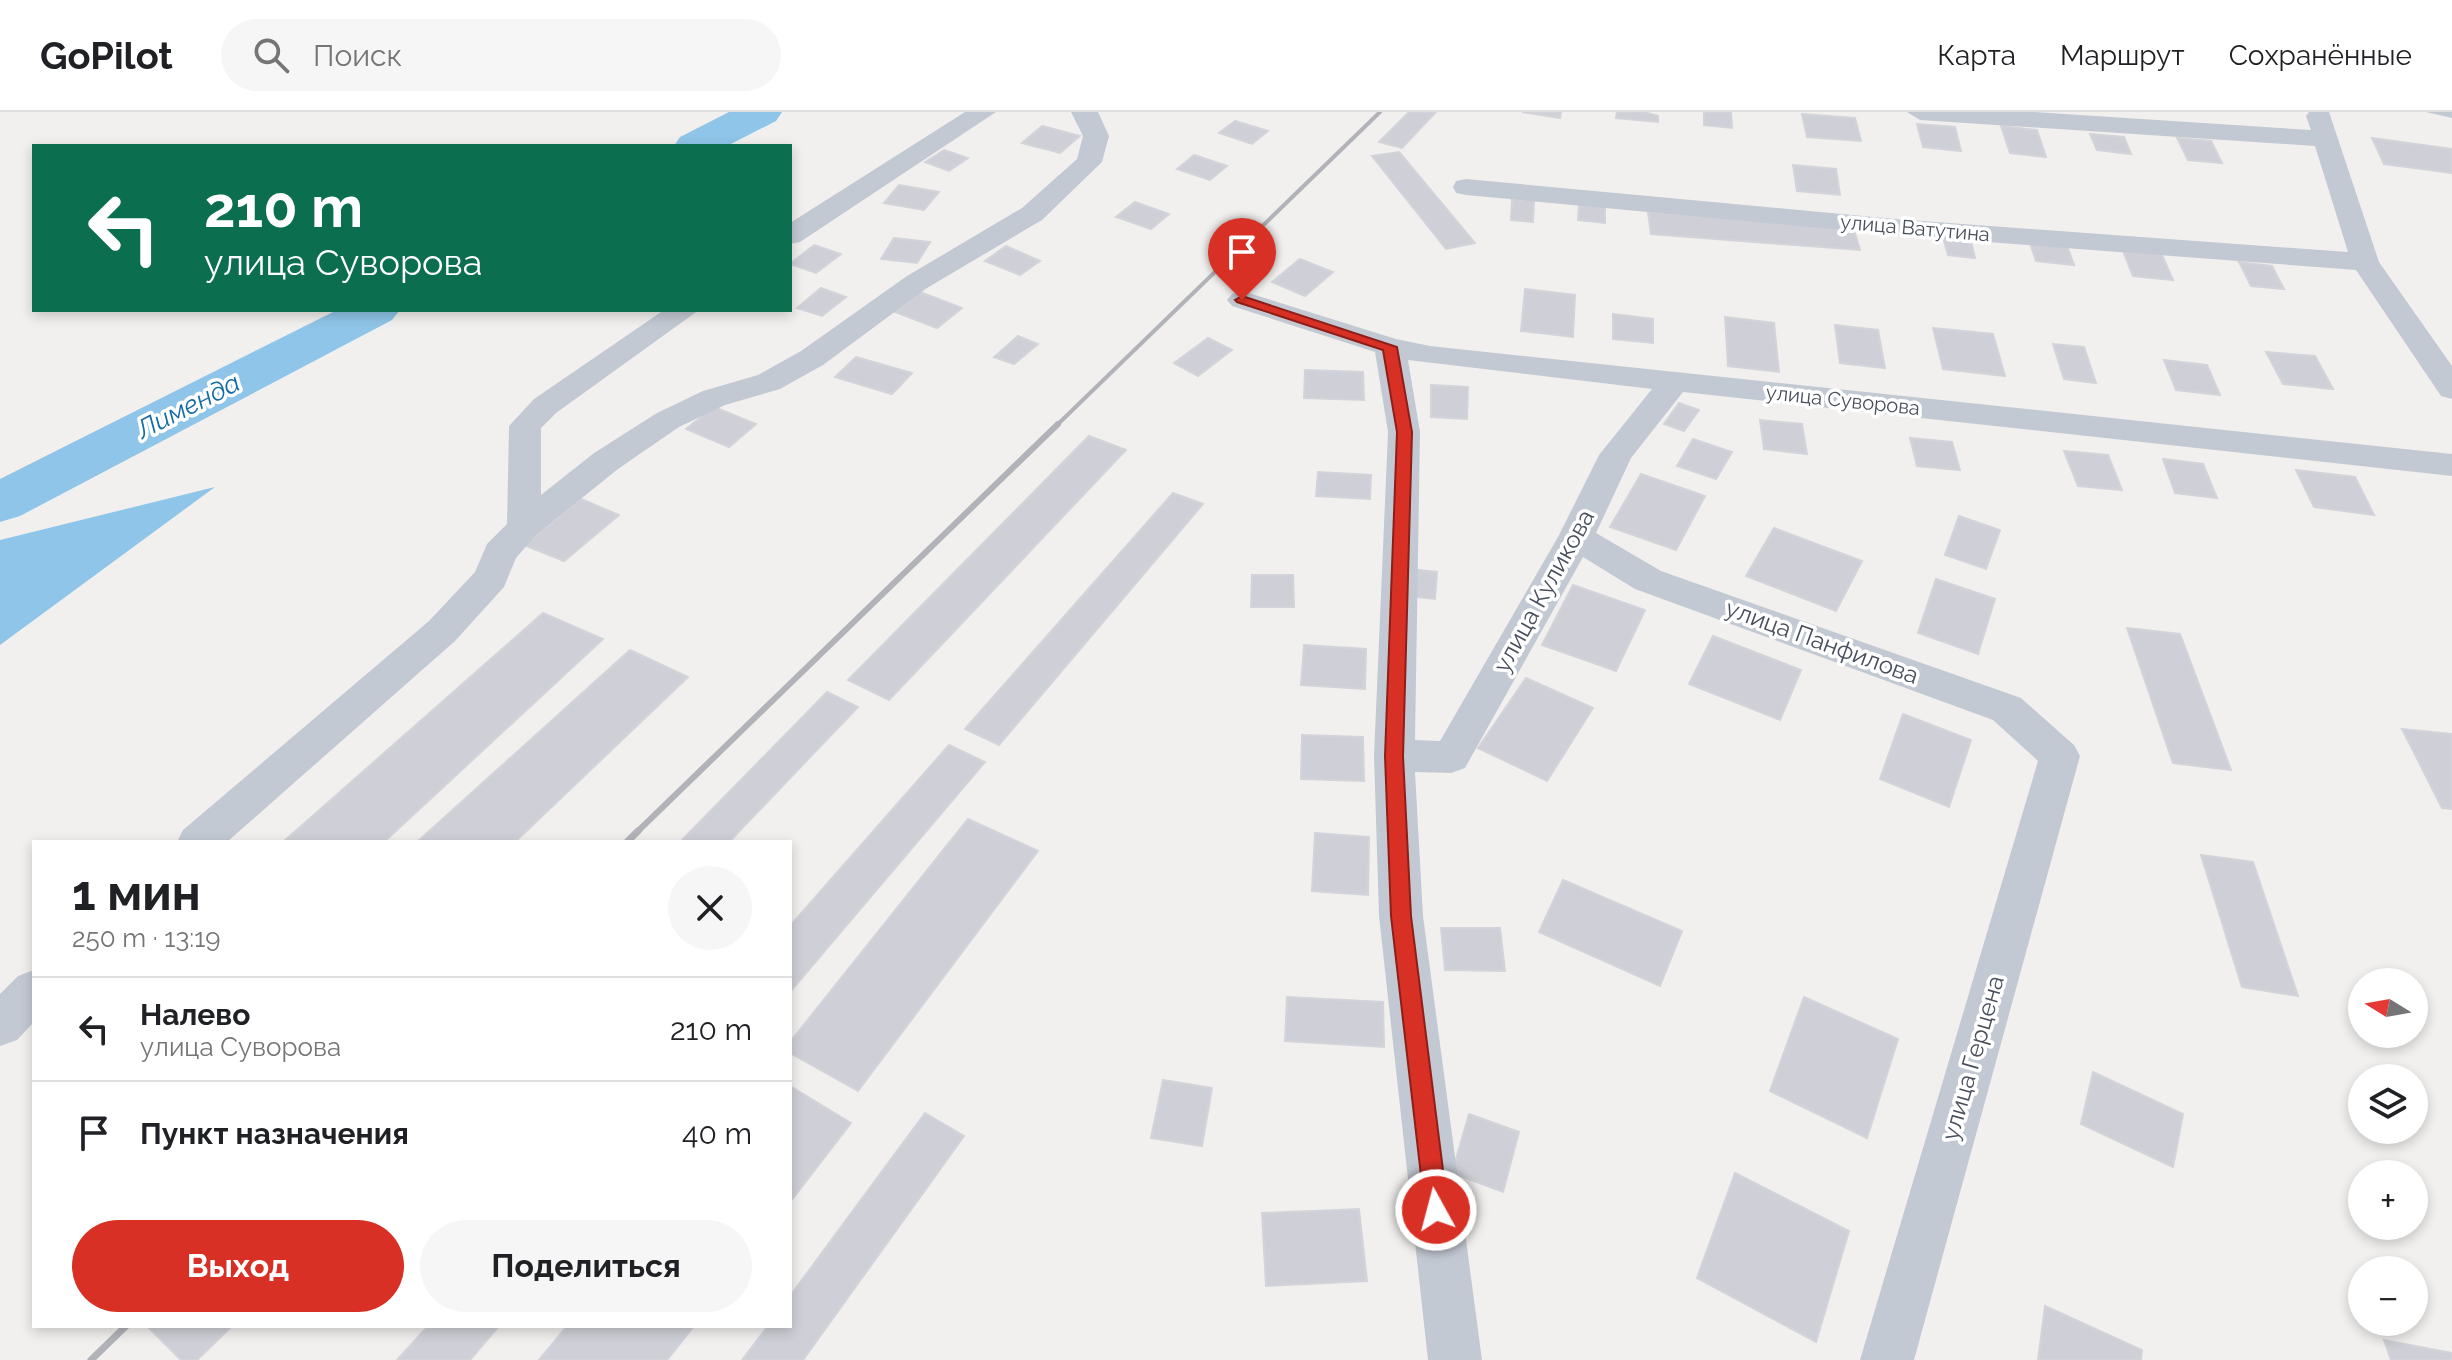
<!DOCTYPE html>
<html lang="ru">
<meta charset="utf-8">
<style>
:root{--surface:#fff;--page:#f6f6f6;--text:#202124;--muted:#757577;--line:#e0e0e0;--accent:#d93025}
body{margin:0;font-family:Raleway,sans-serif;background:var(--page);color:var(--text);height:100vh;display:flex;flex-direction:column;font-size:30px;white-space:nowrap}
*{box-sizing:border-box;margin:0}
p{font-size:26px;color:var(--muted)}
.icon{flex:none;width:44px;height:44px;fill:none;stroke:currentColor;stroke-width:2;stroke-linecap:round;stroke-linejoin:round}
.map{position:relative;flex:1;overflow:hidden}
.details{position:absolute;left:32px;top:728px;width:760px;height:488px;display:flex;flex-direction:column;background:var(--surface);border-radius:0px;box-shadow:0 4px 12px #0003}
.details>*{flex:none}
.top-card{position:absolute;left:32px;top:32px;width:760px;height:168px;border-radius:0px;box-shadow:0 4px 12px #0003;background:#0b6e4f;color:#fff;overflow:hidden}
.needle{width:52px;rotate:281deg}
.controls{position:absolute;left:2348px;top:856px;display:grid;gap:16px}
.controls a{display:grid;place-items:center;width:80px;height:80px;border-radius:50%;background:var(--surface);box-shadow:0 4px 12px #0003;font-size:40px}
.pin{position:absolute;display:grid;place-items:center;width:68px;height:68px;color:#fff;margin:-82px -34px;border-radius:50% 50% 50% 0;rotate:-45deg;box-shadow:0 0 8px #0007}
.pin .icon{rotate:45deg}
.me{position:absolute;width:88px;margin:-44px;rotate:353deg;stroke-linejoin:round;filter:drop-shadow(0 0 6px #0008)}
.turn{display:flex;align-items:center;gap:28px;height:168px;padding:0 40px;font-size:36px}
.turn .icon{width:104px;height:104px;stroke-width:2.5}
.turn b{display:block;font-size:56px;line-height:68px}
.round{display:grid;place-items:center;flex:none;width:84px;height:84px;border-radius:42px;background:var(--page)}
.overview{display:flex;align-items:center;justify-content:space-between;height:136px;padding:0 40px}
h1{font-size:48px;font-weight:700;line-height:60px}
.button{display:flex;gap:16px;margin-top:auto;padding:16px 40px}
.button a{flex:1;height:92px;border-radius:48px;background:var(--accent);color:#fff;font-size:32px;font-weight:700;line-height:92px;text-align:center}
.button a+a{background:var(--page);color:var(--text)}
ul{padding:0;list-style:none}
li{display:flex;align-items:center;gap:24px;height:104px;padding:0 40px;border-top:2px solid var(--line)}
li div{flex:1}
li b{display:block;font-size:30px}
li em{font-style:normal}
header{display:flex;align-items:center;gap:48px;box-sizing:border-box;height:112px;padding:0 40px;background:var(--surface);border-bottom:2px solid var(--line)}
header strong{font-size:38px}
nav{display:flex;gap:44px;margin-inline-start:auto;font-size:28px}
.search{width:560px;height:72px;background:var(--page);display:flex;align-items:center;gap:20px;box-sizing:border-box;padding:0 28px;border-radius:44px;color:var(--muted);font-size:30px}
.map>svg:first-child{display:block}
.water{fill:#8fc5e8}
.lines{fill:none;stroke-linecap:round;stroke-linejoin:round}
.river{fill:#8fc5e8;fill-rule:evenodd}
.building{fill:#cfd0d7;stroke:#d3d4da;stroke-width:2}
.lane{fill:#c3c9d3;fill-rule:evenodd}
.street{fill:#c3c9d3;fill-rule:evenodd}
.rail-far2{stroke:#b2b3b9;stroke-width:4}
.rail-far1{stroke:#b2b3b9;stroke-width:6}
.rail{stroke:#b2b3b9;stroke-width:7}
.route{fill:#d93025;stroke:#8d1f18;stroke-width:2}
.labels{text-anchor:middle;stroke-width:7;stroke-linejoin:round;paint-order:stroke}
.far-street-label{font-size:20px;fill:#484f5c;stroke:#fff}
.street-label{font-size:24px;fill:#484f5c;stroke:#fff}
.water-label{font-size:26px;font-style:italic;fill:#126ba4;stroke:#fff}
</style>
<header>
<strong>GoPilot</strong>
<div class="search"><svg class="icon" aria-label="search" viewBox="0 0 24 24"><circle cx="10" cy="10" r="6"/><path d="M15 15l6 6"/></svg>Поиск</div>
<nav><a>Карта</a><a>Маршрут</a><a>Сохранённые</a></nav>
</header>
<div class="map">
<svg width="2452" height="1248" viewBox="0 0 2452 1248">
<rect width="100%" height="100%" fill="#f2f0ef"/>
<path class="water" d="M 215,375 L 0,533 L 0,428 Z"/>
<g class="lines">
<g class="river">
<path d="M 729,0 L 782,0 L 776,9 L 727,34 L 674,34 L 680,25 Z"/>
<path d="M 337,198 L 400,198 L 392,208 L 20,404 L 0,410 L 0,367 Z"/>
</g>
</g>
<g class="building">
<path d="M 1409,0 L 1436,0 L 1402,36 L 1379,30 Z"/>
<path d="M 1522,0 L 1561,0 L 1560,6 Z"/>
<path d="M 1617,0 L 1644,0 L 1658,4 L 1658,10 L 1616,6 Z"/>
<path d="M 1704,0 L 1731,0 L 1732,16 L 1704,13 Z"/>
<path d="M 1802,2 L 1855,6 L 1861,29 L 1807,25 Z"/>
<path d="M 1235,9 L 1268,19 L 1252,32 L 1219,21 Z"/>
<path d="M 1917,12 L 1955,15 L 1961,39 L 1923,35 Z"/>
<path d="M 1042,14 L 1080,24 L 1060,41 L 1022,31 Z"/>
<path d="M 2001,14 L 2037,18 L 2046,45 L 2010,41 Z"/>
<path d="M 2090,22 L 2124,25 L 2131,42 L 2097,38 Z"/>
<path d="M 2177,26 L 2211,29 L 2222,51 L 2188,48 Z"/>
<path d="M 2372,26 L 2452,37 L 2452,61 L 2384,52 Z"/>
<path d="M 944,38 L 968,46 L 949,59 L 925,50 Z"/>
<path d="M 1399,40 L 1475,131 L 1446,137 L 1372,44 Z"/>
<path d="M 1194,43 L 1227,54 L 1210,68 L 1177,57 Z"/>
<path d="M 1793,53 L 1836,57 L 1840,83 L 1797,79 Z"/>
<path d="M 899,73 L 939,80 L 924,98 L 884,91 Z"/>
<path d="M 1512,87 L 1534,88 L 1533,110 L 1511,108 Z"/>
<path d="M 1135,90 L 1169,102 L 1151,117 L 1116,105 Z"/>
<path d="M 1579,91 L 1605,94 L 1605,111 L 1578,108 Z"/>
<path d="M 1648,100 L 1853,115 L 1860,138 L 1651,122 Z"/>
<path d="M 1942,122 L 1970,125 L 1975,146 L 1948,143 Z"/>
<path d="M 894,126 L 930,130 L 917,151 L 881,147 Z"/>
<path d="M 2030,131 L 2067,134 L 2074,153 L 2036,149 Z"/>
<path d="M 814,133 L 841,142 L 816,161 L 790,152 Z"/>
<path d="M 1006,134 L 1040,149 L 1020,163 L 985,149 Z"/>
<path d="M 2123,139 L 2162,143 L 2173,168 L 2133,164 Z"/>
<path d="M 1300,147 L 1333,160 L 1305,184 L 1272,170 Z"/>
<path d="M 2239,150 L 2272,154 L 2284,177 L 2251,174 Z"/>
<path d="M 821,176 L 846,185 L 822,204 L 797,196 Z"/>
<path d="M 1525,177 L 1575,183 L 1573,225 L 1521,219 Z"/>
<path d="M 920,180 L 962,196 L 937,216 L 895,200 Z"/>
<path d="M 1613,202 L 1653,207 L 1653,231 L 1613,227 Z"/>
<path d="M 1725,205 L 1774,211 L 1779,260 L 1728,254 Z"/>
<path d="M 1835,213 L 1878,218 L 1885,256 L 1840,251 Z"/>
<path d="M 1933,216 L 1993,222 L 2005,264 L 1943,257 Z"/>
<path d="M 1018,224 L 1038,232 L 1014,252 L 994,245 Z"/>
<path d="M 1208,226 L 1232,238 L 1198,264 L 1174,251 Z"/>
<path d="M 2053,232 L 2084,235 L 2096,271 L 2064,267 Z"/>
<path d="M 2266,240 L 2315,244 L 2333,277 L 2283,272 Z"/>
<path d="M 856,245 L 912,261 L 892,282 L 835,265 Z"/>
<path d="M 2164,248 L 2207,253 L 2220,283 L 2176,278 Z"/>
<path d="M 1305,258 L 1363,260 L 1364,288 L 1304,286 Z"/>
<path d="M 1431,273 L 1468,275 L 1467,307 L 1431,305 Z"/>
<path d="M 1679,291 L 1699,298 L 1684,319 L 1664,312 Z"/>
<path d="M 714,295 L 756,312 L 729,335 L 686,317 Z"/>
<path d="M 1760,308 L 1802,312 L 1807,342 L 1764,337 Z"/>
<path d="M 1089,324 L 1126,338 L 889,588 L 848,568 Z"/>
<path d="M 1910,326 L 1952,330 L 1960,358 L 1917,354 Z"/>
<path d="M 1693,327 L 1732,340 L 1716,367 L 1677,354 Z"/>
<path d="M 2064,339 L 2108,343 L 2122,378 L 2078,374 Z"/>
<path d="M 2163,347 L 2203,352 L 2217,386 L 2175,381 Z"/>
<path d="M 2296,358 L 2355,365 L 2374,403 L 2314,395 Z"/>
<path d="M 1318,360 L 1371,363 L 1370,387 L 1316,384 Z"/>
<path d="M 1641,362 L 1705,384 L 1676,438 L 1610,415 Z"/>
<path d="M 1173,381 L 1203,392 L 999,633 L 965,617 Z"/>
<path d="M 581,387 L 619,403 L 564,449 L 524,433 Z"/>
<path d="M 1959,404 L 2000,418 L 1986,457 L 1945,443 Z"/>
<path d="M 1774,416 L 1862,449 L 1836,499 L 1746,464 Z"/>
<path d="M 1410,457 L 1437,460 L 1435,487 L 1407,484 Z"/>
<path d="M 1252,463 L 1293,463 L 1294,495 L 1251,495 Z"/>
<path d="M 1936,467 L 1995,487 L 1978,542 L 1918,521 Z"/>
<path d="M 1573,473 L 1645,498 L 1616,559 L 1542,533 Z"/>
<path d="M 543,501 L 603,527 L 384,730 L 283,730 Z"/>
<path d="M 2127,516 L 2180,522 L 2231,658 L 2173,651 Z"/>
<path d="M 1713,524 L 1801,558 L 1780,608 L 1689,572 Z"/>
<path d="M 1304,533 L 1366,537 L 1365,577 L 1301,573 Z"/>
<path d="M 630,538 L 688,565 L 515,730 L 417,730 Z"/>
<path d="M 1526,566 L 1593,596 L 1547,669 L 1478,636 Z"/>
<path d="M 827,580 L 858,595 L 729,730 L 680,730 Z"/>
<path d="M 1903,602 L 1971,628 L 1949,695 L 1880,667 Z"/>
<path d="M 2402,617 L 2452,622 L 2452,697 L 2442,696 Z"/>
<path d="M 1302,623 L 1363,625 L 1364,669 L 1301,667 Z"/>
<path d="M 949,633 L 985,650 L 790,880 L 790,814 Z"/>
<path d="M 968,707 L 1038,739 L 858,979 L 790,941 L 790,930 Z"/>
<path d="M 1315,721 L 1369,725 L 1368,783 L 1312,779 Z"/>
<path d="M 2201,743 L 2253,750 L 2298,884 L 2242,875 Z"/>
<path d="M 1563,768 L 1682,819 L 1660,874 L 1539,820 Z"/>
<path d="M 1441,816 L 1500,816 L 1505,859 L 1445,858 Z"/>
<path d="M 1287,885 L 1383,890 L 1384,935 L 1285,929 Z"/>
<path d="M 1804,885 L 1898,927 L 1867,1026 L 1770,979 Z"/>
<path d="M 2093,960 L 2183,1002 L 2173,1055 L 2081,1012 Z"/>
<path d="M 1163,968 L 1212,976 L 1202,1034 L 1151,1026 Z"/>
<path d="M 790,974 L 851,1011 L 790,1090 Z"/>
<path d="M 925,1001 L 964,1024 L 803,1248 L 742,1248 L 768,1214 L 790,1214 L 790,1184 Z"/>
<path d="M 1469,1002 L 1519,1020 L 1503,1080 L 1452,1061 Z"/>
<path d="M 1735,1061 L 1849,1119 L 1816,1230 L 1697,1166 Z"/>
<path d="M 1359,1097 L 1367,1169 L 1266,1174 L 1262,1101 Z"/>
<path d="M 2045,1194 L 2142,1238 L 2141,1248 L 2038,1248 Z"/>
<path d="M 147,1214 L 232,1214 L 197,1248 L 181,1248 Z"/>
<path d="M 428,1214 L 499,1214 L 470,1248 L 397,1248 Z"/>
<path d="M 567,1214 L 694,1214 L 667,1248 L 539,1248 Z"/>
<path d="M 2384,1228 L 2452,1241 L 2452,1248 L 2391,1248 Z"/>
</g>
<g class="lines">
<path class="lane" d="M 2426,0 L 2452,0 L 2452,6 Z"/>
<g class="street">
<path d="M 965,0 L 996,0 L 800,130 L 790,132 L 790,111 Z"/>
<path d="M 1071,0 L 1098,0 L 1109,24 L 1102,50 L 1042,108 L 927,176 L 823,253 L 780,277 L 725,293 L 679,315 L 618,357 L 536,423 L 516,446 L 504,475 L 455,529 L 227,730 L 177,730 L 183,718 L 429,509 L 475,460 L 487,432 L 507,412 L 509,314 L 534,287 L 664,198 L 699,198 L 556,301 L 541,316 L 541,383 L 594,341 L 657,301 L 703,279 L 758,263 L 801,239 L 907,164 L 1022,96 L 1077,47 L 1083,24 Z"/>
<path d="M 1907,0 L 2034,0 L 2311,18 L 2306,4 L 2309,0 L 2329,0 L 2379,150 L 2452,254 L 2452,287 L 2441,284 L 2356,158 L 1895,123 L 1466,83 L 1456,81 L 1453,75 L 1456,69 L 1466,67 L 1895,107 L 2348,140 L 2315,34 L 1920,8 Z"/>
<path d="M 1242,179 L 1396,227 L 1430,234 L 2452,342 L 2452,364 L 1683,280 L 1631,346 L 1596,421 L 1661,459 L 2021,586 L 2074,633 L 2080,644 L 1914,1248 L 1860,1248 L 2038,649 L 1993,608 L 1635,477 L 1583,445 L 1465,656 L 1451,661 L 1415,660 L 1423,804 L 1482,1248 L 1428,1248 L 1379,804 L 1374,644 L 1388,320 L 1375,240 L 1232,194 L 1227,188 L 1232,182 ZM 1408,248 L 1652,277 L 1599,343 L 1558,425 L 1440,629 L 1415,628 L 1420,320 Z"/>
<path d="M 34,858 L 34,910 L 17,928 L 0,934 L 0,882 L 18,864 Z"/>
</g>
<path class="rail-far2" d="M 1056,314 L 1380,0"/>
<path class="rail-far1" d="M 636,721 L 1058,312"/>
<g class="rail">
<path d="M 627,730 L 638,719"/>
<path d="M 91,1248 L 126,1214"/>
</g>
</g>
<path class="route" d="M 1242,184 L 1397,235 L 1412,320 L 1403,644 L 1411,804 L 1448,1098 L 1445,1106 L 1436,1110 L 1428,1106 L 1425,1098 L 1391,804 L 1385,644 L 1397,320 L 1383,238 L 1237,190 L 1235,188 Z"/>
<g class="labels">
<g class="far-street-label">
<text transform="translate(1915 116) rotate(5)" y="7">улица Ватутина</text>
<text transform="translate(1843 288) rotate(6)" y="7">улица Суворова</text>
</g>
<g class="street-label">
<text transform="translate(1544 479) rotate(-61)" y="8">улица Куликова</text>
<text transform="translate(1822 530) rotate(20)" y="8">улица Панфилова</text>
<text transform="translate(1973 946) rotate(-74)" y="8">улица Герцена</text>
</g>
<g class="water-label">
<text transform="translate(188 294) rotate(-27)" y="9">Лименда</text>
</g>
</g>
</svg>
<div class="controls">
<a><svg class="needle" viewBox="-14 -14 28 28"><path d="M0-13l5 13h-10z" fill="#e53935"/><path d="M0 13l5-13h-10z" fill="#757577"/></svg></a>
<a><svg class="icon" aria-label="layers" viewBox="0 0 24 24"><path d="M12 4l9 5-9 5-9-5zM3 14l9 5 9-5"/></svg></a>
<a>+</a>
<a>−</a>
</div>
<div class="pin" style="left:1242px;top:188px;background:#d93025"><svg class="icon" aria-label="arrive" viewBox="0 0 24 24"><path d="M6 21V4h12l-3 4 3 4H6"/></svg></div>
<svg class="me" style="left:1436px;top:1098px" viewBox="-20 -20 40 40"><circle r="17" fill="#d93025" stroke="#fff" stroke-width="3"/><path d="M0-11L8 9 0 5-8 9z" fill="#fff"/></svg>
<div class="top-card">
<div class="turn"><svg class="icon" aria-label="left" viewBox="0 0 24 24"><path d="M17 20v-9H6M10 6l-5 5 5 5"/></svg><div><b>210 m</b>улица Суворова</div></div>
</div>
<section class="details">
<div class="overview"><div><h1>1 мин</h1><p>250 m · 13:19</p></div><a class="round"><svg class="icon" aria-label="close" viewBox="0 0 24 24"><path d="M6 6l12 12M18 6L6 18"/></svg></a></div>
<ul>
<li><svg class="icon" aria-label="left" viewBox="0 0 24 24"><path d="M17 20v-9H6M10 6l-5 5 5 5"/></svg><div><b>Налево</b><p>улица Суворова</p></div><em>210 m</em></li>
<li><svg class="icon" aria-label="arrive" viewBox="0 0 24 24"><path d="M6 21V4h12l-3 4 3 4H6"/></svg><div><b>Пункт назначения</b></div><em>40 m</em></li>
</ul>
<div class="button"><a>Выход</a><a>Поделиться</a></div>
</section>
</div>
